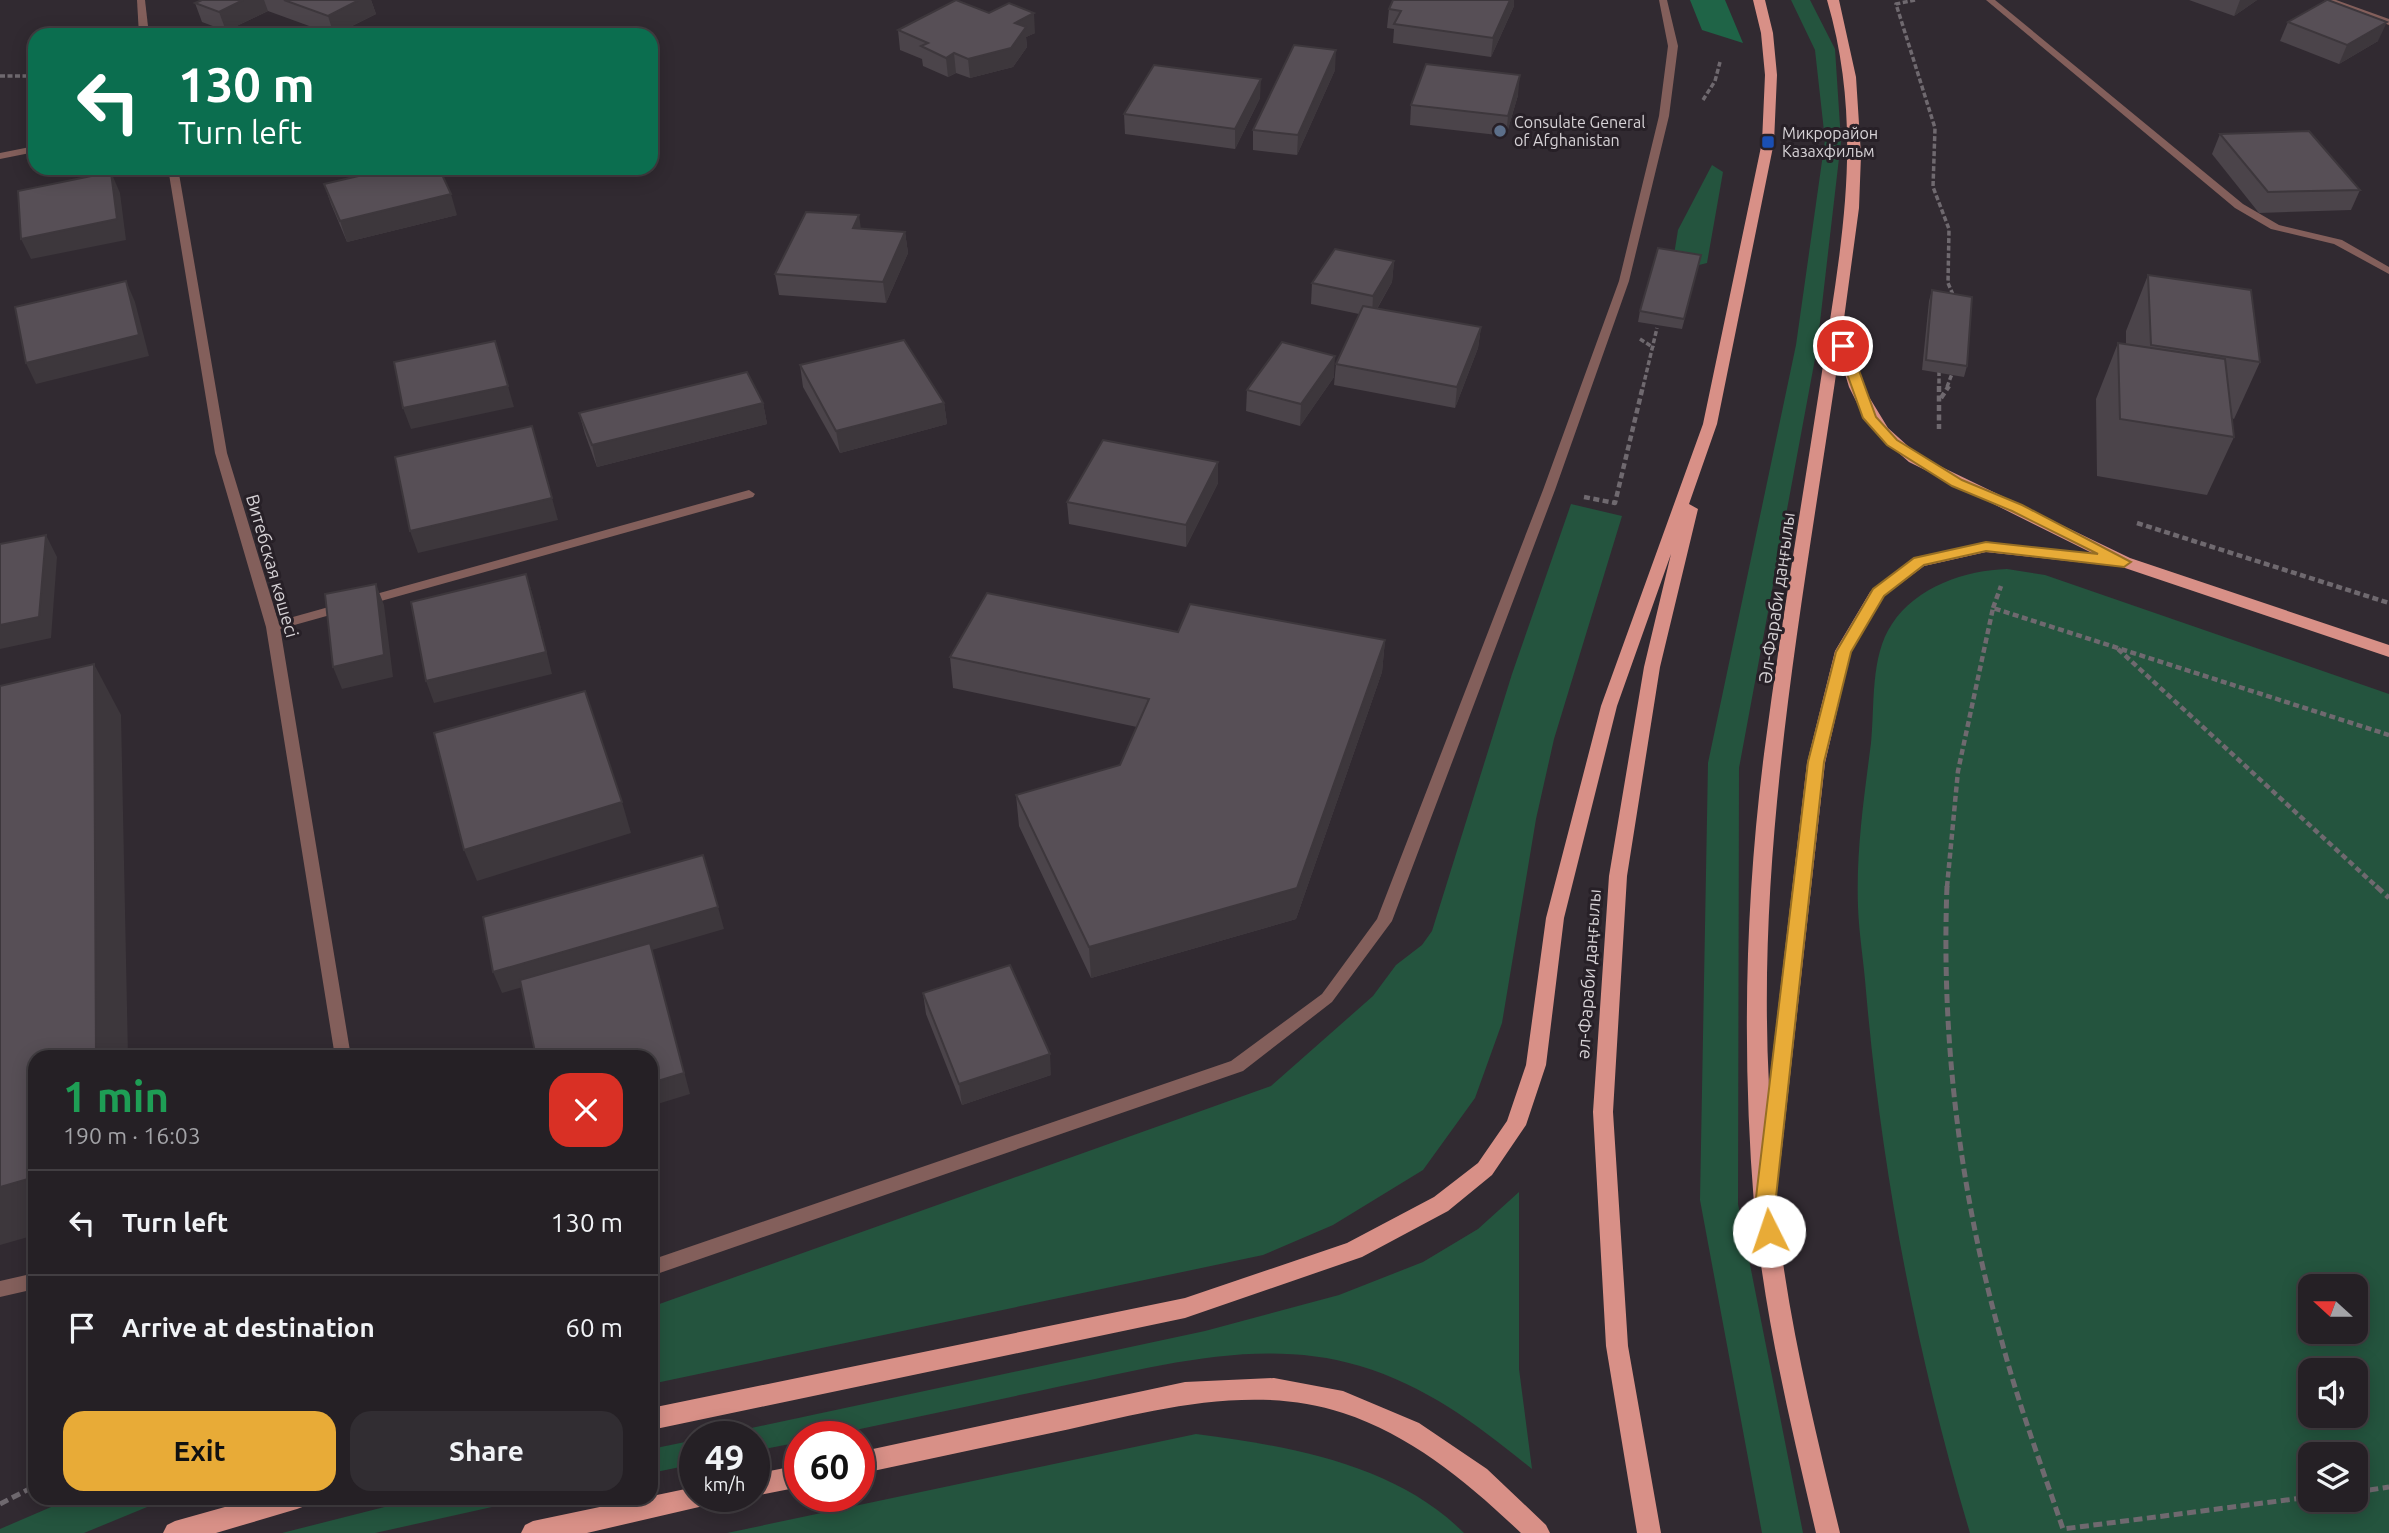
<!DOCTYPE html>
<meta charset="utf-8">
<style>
:root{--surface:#252025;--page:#312d32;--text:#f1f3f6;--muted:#a3a3a7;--line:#423e42;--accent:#e8ab37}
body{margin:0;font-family:Ubuntu,sans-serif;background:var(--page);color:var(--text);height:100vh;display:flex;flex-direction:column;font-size:26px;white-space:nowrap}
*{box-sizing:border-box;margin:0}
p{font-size:23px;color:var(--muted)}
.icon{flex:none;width:38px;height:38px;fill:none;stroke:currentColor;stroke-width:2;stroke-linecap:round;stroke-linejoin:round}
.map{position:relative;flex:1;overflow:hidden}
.details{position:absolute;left:28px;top:1050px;width:630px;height:455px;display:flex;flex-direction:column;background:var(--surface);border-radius:21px;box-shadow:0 4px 18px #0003,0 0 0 2px var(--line)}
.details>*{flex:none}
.guide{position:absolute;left:28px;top:28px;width:630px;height:147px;border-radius:21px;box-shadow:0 4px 18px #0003,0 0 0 2px var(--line);background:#0b6e4f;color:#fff;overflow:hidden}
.needle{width:46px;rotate:291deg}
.controls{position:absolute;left:2298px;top:1274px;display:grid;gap:14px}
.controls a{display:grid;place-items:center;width:70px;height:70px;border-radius:14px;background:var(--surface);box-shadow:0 4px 18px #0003,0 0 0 2px var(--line);font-size:35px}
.speed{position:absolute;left:679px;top:1421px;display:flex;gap:14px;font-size:35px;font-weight:700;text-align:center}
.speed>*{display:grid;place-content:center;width:91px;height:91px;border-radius:50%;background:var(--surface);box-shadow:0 4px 18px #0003,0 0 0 2px var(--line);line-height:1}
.speed small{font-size:18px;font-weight:400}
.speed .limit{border:10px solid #d22;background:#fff;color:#111}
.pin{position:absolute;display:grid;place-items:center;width:60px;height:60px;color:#fff;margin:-30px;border:4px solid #fff;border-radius:50%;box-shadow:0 2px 7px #0007}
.me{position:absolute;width:77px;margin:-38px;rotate:356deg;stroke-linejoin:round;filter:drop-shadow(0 0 5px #0008)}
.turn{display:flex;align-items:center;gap:24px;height:147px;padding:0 35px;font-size:32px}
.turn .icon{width:91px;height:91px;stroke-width:2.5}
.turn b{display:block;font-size:49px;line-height:60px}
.round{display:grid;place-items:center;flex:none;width:74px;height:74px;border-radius:21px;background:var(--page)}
.headline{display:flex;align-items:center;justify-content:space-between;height:119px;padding:0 35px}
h1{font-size:42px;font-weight:600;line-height:52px;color:#1e9e55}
.cta{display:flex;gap:14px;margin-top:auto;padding:14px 35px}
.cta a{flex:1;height:80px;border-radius:21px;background:var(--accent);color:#111;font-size:28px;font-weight:600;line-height:80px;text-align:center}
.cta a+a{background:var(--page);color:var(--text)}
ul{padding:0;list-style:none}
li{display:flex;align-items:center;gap:21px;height:105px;padding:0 35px;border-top:2px solid var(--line)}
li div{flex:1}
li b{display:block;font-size:26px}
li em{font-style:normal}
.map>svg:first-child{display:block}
.green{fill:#24543e;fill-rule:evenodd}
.forest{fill:#1f6447}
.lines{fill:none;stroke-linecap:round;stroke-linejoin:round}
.path-far2{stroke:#6f696f;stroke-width:3.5;stroke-dasharray:5 2.5;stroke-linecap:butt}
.path-far1{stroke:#6f696f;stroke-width:4.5;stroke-dasharray:6 3.5;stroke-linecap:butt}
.path{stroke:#6f696f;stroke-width:5;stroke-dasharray:9 4.5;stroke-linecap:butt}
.lane{fill:#835f5b;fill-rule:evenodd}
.street{fill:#835f5b;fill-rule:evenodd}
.primary{fill:#d89087;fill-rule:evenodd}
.wall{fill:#4b444a}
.shaded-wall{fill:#3d373c}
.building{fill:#574f56;stroke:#3d373c;stroke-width:2}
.route{fill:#e8ab37;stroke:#976f24;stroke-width:2}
.service-dot{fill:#5c6f8a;stroke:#272027;stroke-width:2.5}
.transit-dot{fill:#1a4fb4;stroke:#272027;stroke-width:2.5}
.labels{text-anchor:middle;stroke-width:6;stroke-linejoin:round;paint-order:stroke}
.far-poi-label{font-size:16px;fill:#d6d2d6;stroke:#272027;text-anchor:start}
.street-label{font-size:18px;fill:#d6d2d6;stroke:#272027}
</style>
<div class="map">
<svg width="2389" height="1533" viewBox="0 0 2389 1533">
<rect width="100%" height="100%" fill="#312a31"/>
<g class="green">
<path d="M 1791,0 L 1810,0 L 1835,49 L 1841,141 L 1817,348 L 1739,768 L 1738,1204 L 1803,1533 L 1762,1533 L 1700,1200 L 1708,763 L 1796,345 L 1825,140 L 1815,50 Z"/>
<path d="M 1712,165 L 1723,172 L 1707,263 L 1699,265 L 1673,261 L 1678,230 Z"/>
<path d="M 1571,504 L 1622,516 L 1554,739 L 1536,819 L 1502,1023 L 1475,1098 L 1423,1170 L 1333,1225 L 1263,1255 L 651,1384 L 651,1307 L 1271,1086 L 1373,996 L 1396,965 L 1422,945 L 1432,931 L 1512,674 Z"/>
<path d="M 2007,569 L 2045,575 L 2389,694 L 2389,1533 L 1970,1533 C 1917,1356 1882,1175 1866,991 C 1864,963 1859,935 1858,907 C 1856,851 1864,798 1871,743 C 1875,706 1870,656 1892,624 C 1916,587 1966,570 2007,569 ZM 2356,1286 L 2356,1332 L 2310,1332 L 2310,1286 ZM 2356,1370 L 2356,1416 L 2310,1416 L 2310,1370 ZM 2356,1454 L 2356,1500 L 2310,1500 L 2310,1454 Z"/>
<path d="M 1519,1192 L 1519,1369 L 1532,1469 C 1479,1426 1427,1386 1360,1366 C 1260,1336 1156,1367 1057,1387 C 979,1404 901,1420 823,1437 L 800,1437 L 800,1442 L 754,1451 L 754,1437 L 709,1437 L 1205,1331 L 1339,1295 L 1423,1262 L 1478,1229 Z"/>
<path d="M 1196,1434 C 1289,1446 1395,1464 1464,1533 L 727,1533 Z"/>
<path d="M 695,1440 L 695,1464 L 651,1473 L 651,1449 Z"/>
<path d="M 72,1498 L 169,1498 L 84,1533 L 0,1533 L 0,1529 Z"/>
<path d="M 420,1498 L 533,1498 L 375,1533 L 282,1533 Z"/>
</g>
<path class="forest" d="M 1690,0 L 1725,0 L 1743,43 L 1702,30 Z"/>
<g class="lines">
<g class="path-far2">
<path d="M 1915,0 L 1896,4 L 1935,128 L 1933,187 L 1949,229 L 1948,283 L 1954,297"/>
<path d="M 0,76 L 35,76"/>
<path d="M 1703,100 L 1715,81 L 1720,62"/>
<path d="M 1640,339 L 1654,348"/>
<path d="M 1939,371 L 1939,387"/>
<path d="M 1643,387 L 1657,328"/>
<path d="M 1947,387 L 1953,371"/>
</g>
<g class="path-far1">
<path d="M 1939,386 L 1939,429"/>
<path d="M 1941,398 L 1949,386"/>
<path d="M 1584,497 L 1615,503 L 1643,386"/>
<path d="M 2137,523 L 2389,603"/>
<path d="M 1993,608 L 2001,586"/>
<path d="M 2118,649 L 2377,887"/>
<path d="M 1947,887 L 1958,771 L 1993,608 L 2389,735"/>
</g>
<g class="path">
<path d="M 1947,886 C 1941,1040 1960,1194 2002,1342 C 2019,1406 2042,1467 2063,1529 L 2310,1497"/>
<path d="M 2376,886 L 2389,898"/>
<path d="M 2356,1492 L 2389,1487"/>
<path d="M 0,1504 L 35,1486"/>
</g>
<g class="lane">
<path d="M 137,0 L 145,0 L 149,35 L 139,35 Z"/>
<path d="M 1659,0 L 1667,0 L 1678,46 L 1669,116 L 1629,281 L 1555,490 L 1392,921 L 1332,1002 L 1243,1071 L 651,1276 L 651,1260 L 1231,1061 L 1322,994 L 1377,919 L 1543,490 L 1619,281 L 1659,116 L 1668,46 Z"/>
<path d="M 1986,0 L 1995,0 L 2243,204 L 2279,225 L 2342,240 L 2389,267 L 2389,274 L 2334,244 L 2271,229 L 2235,208 Z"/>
<path d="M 749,490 L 755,494 L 753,497 L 363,606 L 357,602 L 358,599 Z"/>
<path d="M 343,603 L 348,604 L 349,607 L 348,610 L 273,631 L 266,627 L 268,624 Z"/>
</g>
<g class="street">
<path d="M 2324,0 L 2336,0 L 2389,19 L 2389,25 Z"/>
<path d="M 35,146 L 35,152 L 0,159 L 0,153 Z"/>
<path d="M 168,168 L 178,168 L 227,453 L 280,627 L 351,1057 L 335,1057 L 266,627 L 215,453 Z"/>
<path d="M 35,1273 L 35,1289 L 0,1297 L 0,1281 Z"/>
</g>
<g class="primary">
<path d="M 1753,0 L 1765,0 L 1773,33 L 1777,75 L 1774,142 L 1717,424 L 1689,504 L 1698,509 L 1660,667 L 1627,876 L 1613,1112 L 1628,1346 L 1661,1533 L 1637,1533 L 1606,1346 L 1593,1112 L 1609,876 L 1644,667 L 1671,554 L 1617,706 L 1564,918 L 1546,1065 L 1526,1125 L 1492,1175 L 1448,1211 L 1362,1257 L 1185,1318 L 651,1430 L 651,1408 L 1185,1298 L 1347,1243 L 1434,1197 L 1478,1163 L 1507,1121 L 1526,1065 L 1546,918 L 1601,706 L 1703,424 L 1762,142 L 1765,75 L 1761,33 Z"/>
<path d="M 1827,0 L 1839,0 L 1856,77 L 1861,155 L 1859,208 L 1843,326 L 1863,387 L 1888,428 L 1919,456 L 2130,558 L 2389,645 L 2389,657 L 2122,567 L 1986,552 L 1924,566 L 1884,596 L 1851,651 L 1825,763 L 1781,1157 L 1778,1163 L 1773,1165 C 1780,1290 1811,1412 1840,1533 L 1816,1533 C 1791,1425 1764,1316 1754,1204 C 1742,1055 1745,903 1764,754 C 1780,631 1801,508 1820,385 C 1840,251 1866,133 1827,0 ZM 1839,354 L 1849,387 L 1864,417 L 1877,434 L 1909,462 L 2094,554 L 1986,542 L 1913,558 L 1870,592 L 1835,651 L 1807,763 L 1769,1086 C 1756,840 1804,596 1839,354 Z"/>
<path d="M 1274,1378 L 1343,1391 L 1419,1423 L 1487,1469 L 1546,1525 L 1550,1533 L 1521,1533 C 1468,1483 1413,1436 1343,1413 C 1249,1382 1148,1412 1056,1432 C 990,1446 925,1460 859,1474 L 859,1452 L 1185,1382 Z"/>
<path d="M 800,1465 L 800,1487 L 754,1496 L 754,1474 Z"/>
<path d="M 695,1487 L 695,1496 L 716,1496 L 712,1504 L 587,1533 L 521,1533 L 525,1525 L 533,1521 Z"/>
<path d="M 257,1498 L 309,1498 L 305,1506 L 297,1509 L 216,1533 L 163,1533 L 167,1525 L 175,1521 Z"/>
</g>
</g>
<g class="wall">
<path d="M 202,0 L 371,0 L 376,14 L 334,35 L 268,11 L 226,31 L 202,22 L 195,3 Z"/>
<path d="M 1393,0 L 1514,0 L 1514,6 L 1491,57 L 1393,43 L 1394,29 L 1387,28 L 1389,9 Z"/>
<path d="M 2189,0 L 2257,0 L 2234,16 Z"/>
<path d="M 2288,22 L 2378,41 L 2339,64 L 2280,41 Z"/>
<path d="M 898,30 L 1035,33 L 1026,37 L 1027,47 L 1013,67 L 970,78 L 956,73 L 948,77 L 923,66 L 922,59 L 900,50 Z"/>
<path d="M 1335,70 L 1297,155 L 1253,150 L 1253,130 Z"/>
<path d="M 1518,95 L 1506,136 L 1410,125 L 1411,105 Z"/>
<path d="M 1260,98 L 1235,149 L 1125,134 L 1124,114 Z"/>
<path d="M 2220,134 L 2360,190 L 2351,210 L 2259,213 L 2212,154 Z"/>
<path d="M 324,184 L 457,215 L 347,242 L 331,204 Z"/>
<path d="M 905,232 L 908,253 L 886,303 L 779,295 L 775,274 Z"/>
<path d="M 1701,255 L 1682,329 L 1638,322 L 1640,311 Z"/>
<path d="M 1394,261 L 1392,282 L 1377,309 L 1481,327 L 1478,348 L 1455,408 L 1334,385 L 1336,364 L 1359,314 L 1311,304 L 1312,283 Z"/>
<path d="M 2148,275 L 2260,362 L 2234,419 L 2232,418 L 2234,437 L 2207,495 L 2097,476 L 2096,399 L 2118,343 L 2126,344 L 2126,331 Z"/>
<path d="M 1932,290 L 1967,366 L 1964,377 L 1922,370 L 1929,301 Z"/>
<path d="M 800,365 L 944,403 L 947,424 L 840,453 L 803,387 Z"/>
<path d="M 1334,377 L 1300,426 L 1246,411 L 1247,390 Z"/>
<path d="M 763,403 L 767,424 L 597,467 L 585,434 L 579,413 Z"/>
<path d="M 1218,483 L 1186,547 L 1069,524 L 1067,502 Z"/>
<path d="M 1178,632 L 1385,640 L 1382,672 L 1296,919 L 1091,978 L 1019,826 L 1016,795 L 1120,765 L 1137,727 L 953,688 L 950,657 Z"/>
<path d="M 923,993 L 1051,1075 L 962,1105 L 926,1014 Z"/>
</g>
<g class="shaded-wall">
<path d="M 243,0 L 264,0 L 268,11 L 226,31 L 219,12 Z"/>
<path d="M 359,0 L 371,0 L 376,14 L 334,35 L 328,16 Z"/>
<path d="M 1510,0 L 1514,0 L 1514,6 L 1491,57 L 1493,38 Z"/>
<path d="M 2240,0 L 2257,0 L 2234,16 Z"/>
<path d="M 1034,13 L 1035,33 L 1026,37 L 1027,47 L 1013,67 L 970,78 L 968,59 L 1015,23 Z"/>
<path d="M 2387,22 L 2378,41 L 2339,64 L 2347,45 Z"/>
<path d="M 1336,50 L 1335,70 L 1297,155 L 1298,135 Z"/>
<path d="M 954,53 L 956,73 L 948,77 L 946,58 Z"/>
<path d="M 1520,75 L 1518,95 L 1506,136 L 1508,116 Z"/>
<path d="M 1261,79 L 1260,98 L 1235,149 L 1235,129 Z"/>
<path d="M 111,172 L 120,193 L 126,240 L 31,259 L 21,239 Z"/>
<path d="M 451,194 L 457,215 L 347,242 L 340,221 Z"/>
<path d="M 859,215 L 862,236 L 853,228 Z"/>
<path d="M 905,232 L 908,253 L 886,303 L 883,282 Z"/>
<path d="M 1394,261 L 1392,282 L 1372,317 L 1373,296 Z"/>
<path d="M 126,281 L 135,302 L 149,356 L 36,384 L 26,363 Z"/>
<path d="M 1481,327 L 1478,348 L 1455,408 L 1457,387 Z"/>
<path d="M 495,341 L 514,407 L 411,429 L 403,408 Z"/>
<path d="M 1335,356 L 1334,377 L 1300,426 L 1301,404 Z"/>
<path d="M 763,403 L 767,424 L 597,467 L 592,445 Z"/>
<path d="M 944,403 L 947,424 L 840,453 L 836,431 Z"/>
<path d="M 1218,462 L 1218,483 L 1186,547 L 1186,525 Z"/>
<path d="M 552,498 L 558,520 L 418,553 L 410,531 Z"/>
<path d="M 46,535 L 57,557 L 51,638 L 0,649 L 0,625 Z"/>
<path d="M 526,574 L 533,596 L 552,674 L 434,703 L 426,681 Z"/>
<path d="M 376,584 L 384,605 L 393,677 L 342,689 L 333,667 Z"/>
<path d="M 1385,640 L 1382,672 L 1296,919 L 1091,978 L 1089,947 Z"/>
<path d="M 94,664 L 121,715 L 128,1057 L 96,1057 Z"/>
<path d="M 622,802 L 631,833 L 477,881 L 464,850 Z"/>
<path d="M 718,907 L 724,929 L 652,950 L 690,1094 L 651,1106 L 652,950 L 502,993 L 493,972 Z"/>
<path d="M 1050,1054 L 1051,1075 L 962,1105 L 959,1084 Z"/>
<path d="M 35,1177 L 35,1235 L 0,1245 L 0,1187 Z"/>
</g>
<g class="building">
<path d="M 202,0 L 243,0 L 219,12 L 195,3 Z"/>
<path d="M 284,0 L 359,0 L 328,16 Z"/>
<path d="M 956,0 L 989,13 L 1009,3 L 1034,13 L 1015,23 L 1026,27 L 1011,48 L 968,59 L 954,53 L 946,58 L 921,46 L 928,43 L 898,30 Z"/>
<path d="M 1393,0 L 1510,0 L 1493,38 L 1394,24 L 1401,11 L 1389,9 Z"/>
<path d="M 2327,0 L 2328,0 L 2387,22 L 2347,45 L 2288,22 Z"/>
<path d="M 1294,45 L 1336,50 L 1298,135 L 1253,130 Z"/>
<path d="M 1426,64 L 1520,75 L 1508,116 L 1411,105 Z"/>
<path d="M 1154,65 L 1261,79 L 1235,129 L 1124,114 Z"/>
<path d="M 2309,131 L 2360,190 L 2268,192 L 2220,134 Z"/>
<path d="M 393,168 L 439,168 L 451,194 L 340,221 L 324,184 Z"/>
<path d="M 111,172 L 117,219 L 21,239 L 18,191 Z"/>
<path d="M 806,212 L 859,215 L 853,228 L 905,232 L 883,282 L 775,274 Z"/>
<path d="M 1658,248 L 1701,255 L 1684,319 L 1640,311 Z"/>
<path d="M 1335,249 L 1394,261 L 1373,296 L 1312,283 Z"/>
<path d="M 2148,275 L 2251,290 L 2260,362 L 2151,345 Z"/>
<path d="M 126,281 L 139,335 L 26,363 L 15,307 Z"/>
<path d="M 1932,290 L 1972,297 L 1967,366 L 1926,360 Z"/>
<path d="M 1363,306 L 1481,327 L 1457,387 L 1336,364 Z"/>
<path d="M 904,340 L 944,403 L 836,431 L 800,365 Z"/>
<path d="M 495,341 L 508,386 L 403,408 L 394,362 Z"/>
<path d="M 1282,342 L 1335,356 L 1301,404 L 1247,390 Z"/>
<path d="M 2118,343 L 2225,359 L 2234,437 L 2120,419 Z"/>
<path d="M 747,372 L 763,403 L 592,445 L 579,413 Z"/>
<path d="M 532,426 L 552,498 L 410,531 L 395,457 Z"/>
<path d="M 1103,440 L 1218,462 L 1186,525 L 1067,502 Z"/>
<path d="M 46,535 L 39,617 L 0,625 L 0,544 Z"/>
<path d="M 526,574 L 546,652 L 426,681 L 411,602 Z"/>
<path d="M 376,584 L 384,655 L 333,667 L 325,594 Z"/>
<path d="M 987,593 L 1178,632 L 1190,604 L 1385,640 L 1297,888 L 1089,947 L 1016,795 L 1120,765 L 1149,699 L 950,657 Z"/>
<path d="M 94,664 L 96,1057 L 35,1057 L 35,1177 L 0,1187 L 0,686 Z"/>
<path d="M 585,691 L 622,802 L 464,850 L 434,733 Z"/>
<path d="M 703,855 L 718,907 L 493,972 L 483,917 Z"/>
<path d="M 650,943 L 684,1073 L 651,1083 L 651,1057 L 536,1057 L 520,980 Z"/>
<path d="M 1010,965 L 1050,1054 L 959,1084 L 923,993 Z"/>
</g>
<path class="route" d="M 1839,344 L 1850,346 L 1876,417 L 1897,440 L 1962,480 L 2022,505 L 2131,562 L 2124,567 L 1986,551 L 1924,565 L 1884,596 L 1851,652 L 1824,762 L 1775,1206 L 1778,1231 L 1776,1237 L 1769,1239 L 1762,1237 L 1755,1206 L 1808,762 L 1836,652 L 1873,589 L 1914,558 L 1986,542 L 2098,554 L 2012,511 L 1952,486 L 1887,445 L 1863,418 L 1837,346 Z"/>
<circle class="service-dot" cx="1500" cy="131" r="7"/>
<rect class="transit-dot" x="1761" y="135" width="14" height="14" rx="3.5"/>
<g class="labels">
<g class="far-poi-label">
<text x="1514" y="128">Consulate General<tspan x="1514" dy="18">of Afghanistan</tspan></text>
<text x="1782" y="139">Микрорайон<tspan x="1782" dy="18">Казахфильм</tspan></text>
</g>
<g class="street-label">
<text transform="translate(272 566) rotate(74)" y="6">Витебская көшесі</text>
<text transform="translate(1777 598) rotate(-82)" y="6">Әл-Фараби даңғылы</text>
<text transform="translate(1589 974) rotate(-86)" y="6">әл-Фараби даңғылы</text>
</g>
</g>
</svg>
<div class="controls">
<a><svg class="needle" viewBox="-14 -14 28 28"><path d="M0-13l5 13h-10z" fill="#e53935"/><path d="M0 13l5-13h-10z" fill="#a3a3a7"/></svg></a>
<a><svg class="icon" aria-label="sound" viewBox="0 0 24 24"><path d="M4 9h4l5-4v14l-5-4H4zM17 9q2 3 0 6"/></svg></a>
<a><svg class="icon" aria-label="layers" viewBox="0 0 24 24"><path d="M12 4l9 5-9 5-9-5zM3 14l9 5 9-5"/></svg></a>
</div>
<div class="speed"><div>49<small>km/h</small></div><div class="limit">60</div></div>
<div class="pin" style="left:1843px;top:346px;background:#d93025"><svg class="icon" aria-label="arrive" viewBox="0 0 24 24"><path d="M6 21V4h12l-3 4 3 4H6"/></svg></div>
<svg class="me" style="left:1769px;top:1231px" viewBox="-20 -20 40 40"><circle r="19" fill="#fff"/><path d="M0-13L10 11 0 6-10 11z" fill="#e8ab37"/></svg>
<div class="guide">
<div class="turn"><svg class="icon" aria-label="left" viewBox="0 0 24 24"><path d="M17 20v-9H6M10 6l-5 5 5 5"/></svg><div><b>130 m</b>Turn left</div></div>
</div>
<section class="details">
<div class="headline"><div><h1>1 min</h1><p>190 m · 16:03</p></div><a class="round" style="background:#d93025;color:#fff"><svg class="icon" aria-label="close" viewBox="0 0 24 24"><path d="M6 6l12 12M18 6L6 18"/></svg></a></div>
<ul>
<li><svg class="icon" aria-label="left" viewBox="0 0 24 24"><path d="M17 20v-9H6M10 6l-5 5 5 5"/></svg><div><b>Turn left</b></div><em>130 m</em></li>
<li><svg class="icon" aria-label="arrive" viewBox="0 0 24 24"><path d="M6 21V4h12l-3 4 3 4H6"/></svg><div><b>Arrive at destination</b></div><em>60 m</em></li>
</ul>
<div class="cta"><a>Exit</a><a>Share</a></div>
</section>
</div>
